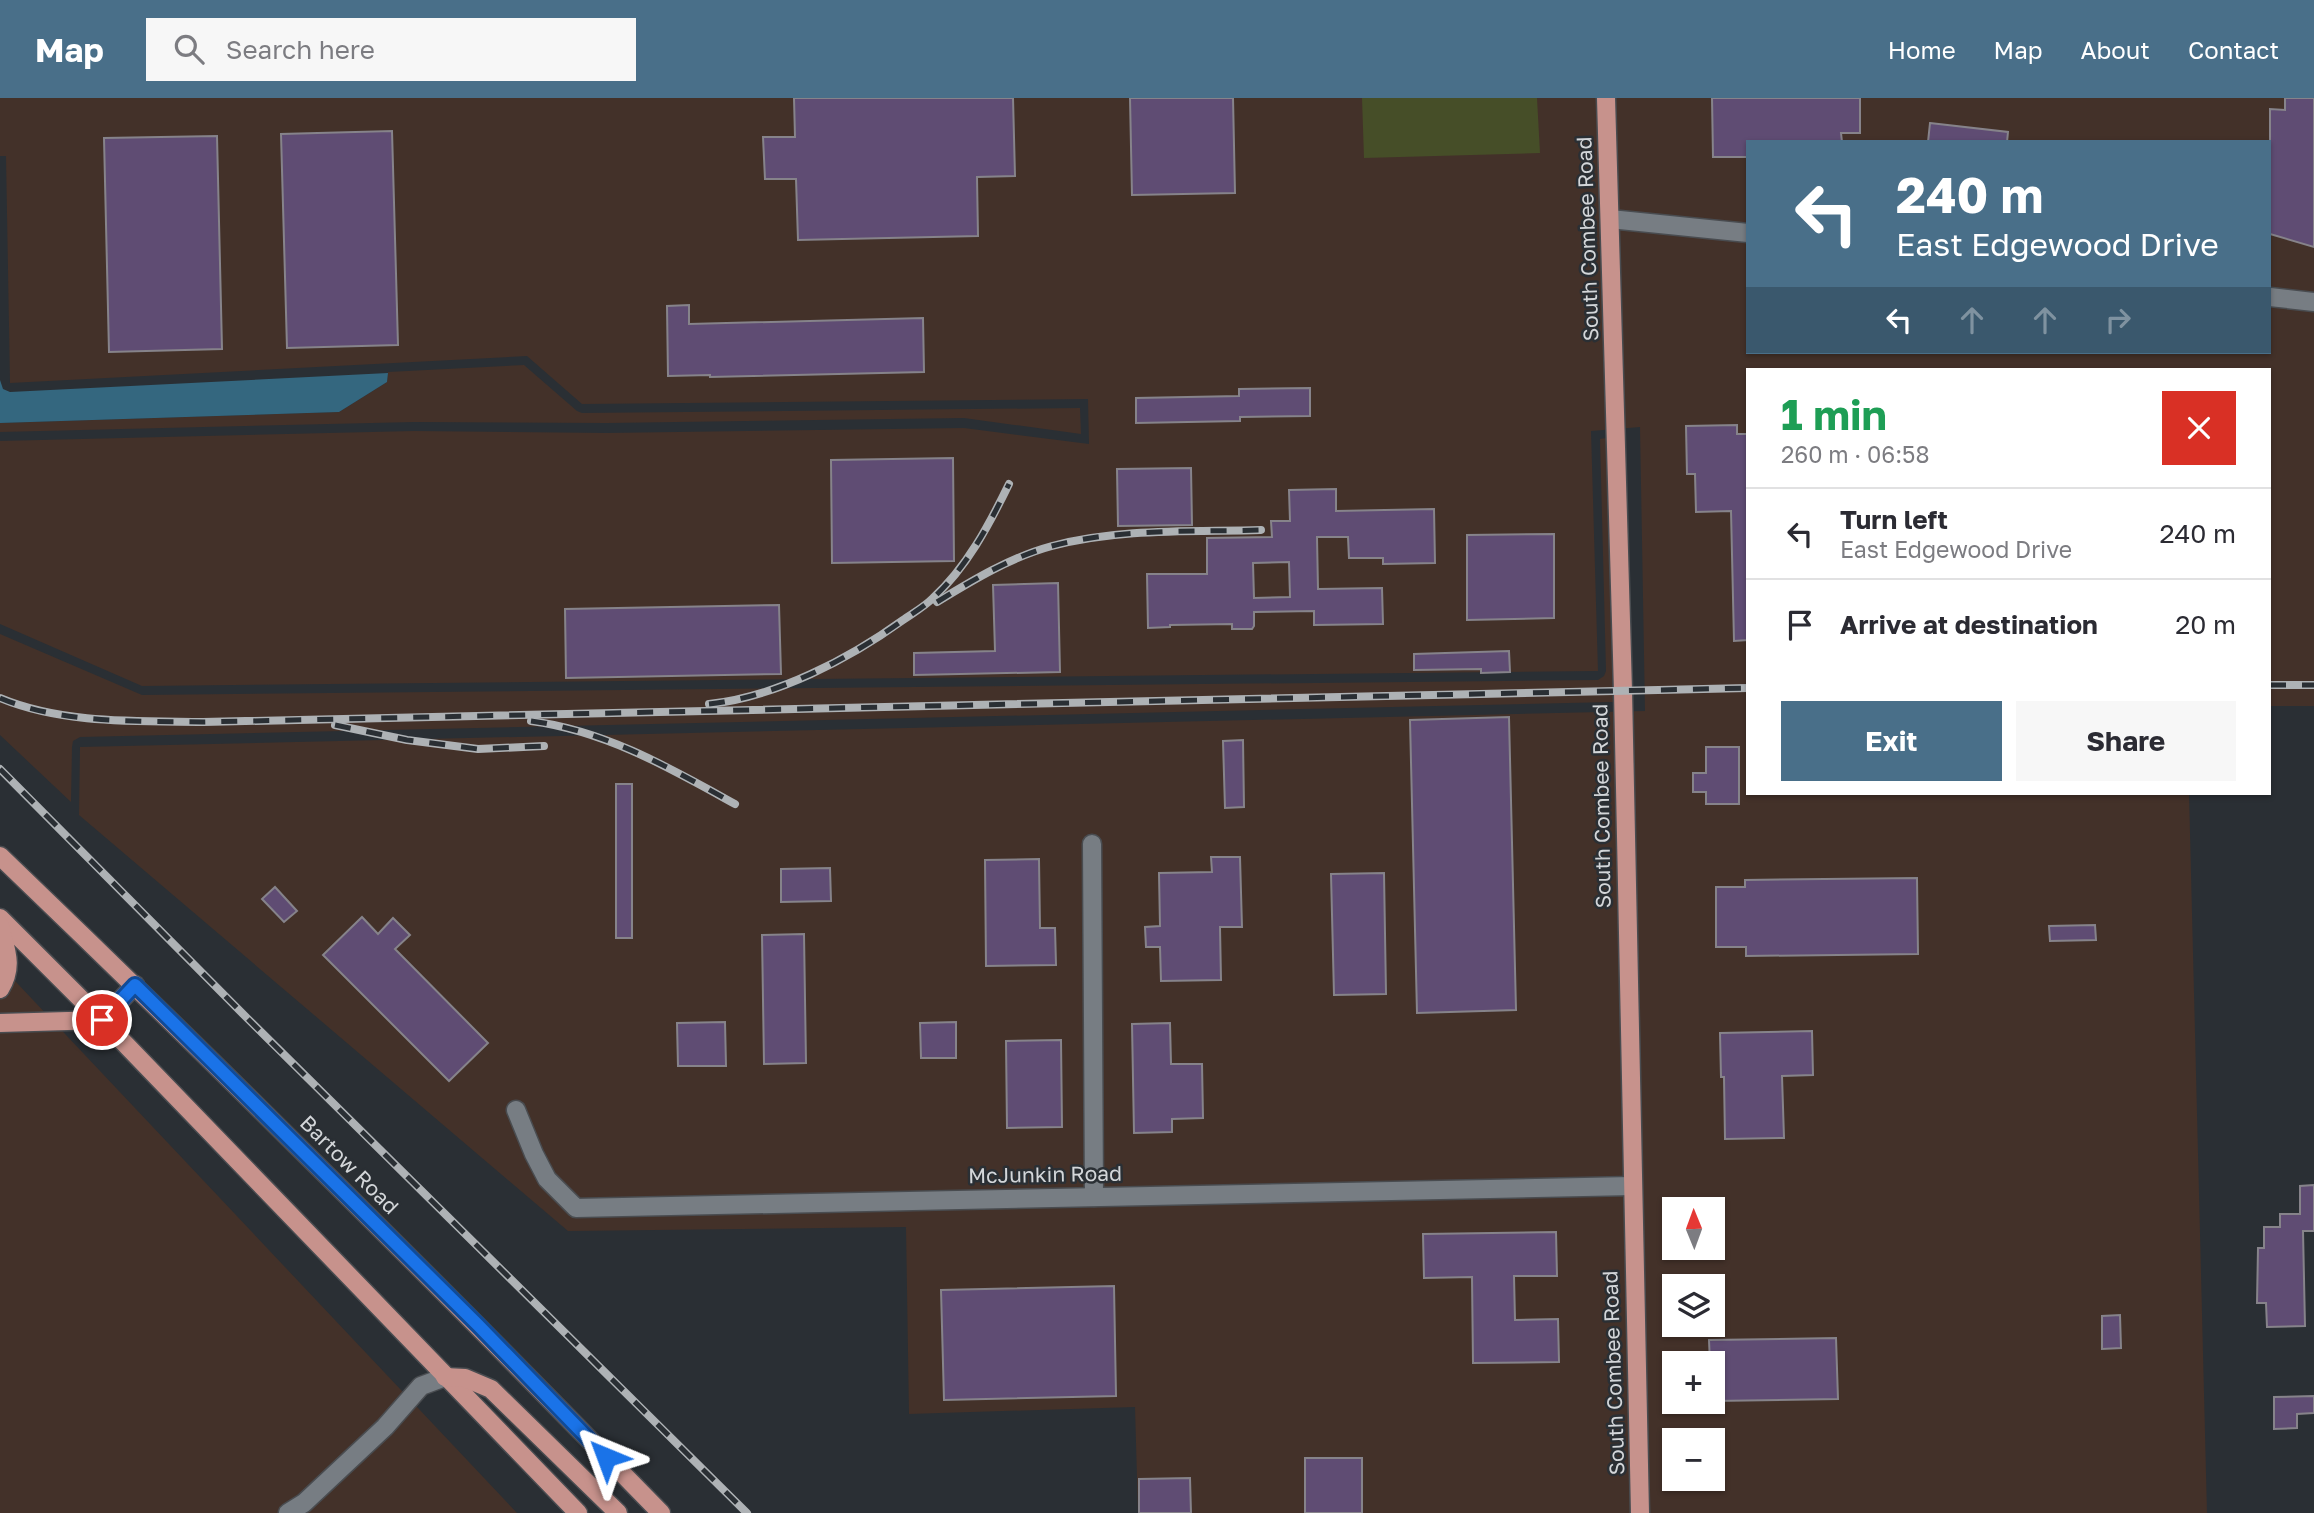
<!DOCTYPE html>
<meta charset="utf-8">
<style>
:root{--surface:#fff;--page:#f7f7f7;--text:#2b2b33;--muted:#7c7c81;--line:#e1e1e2;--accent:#496f89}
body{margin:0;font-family:"Golos Text",sans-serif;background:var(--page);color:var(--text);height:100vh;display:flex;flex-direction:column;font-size:26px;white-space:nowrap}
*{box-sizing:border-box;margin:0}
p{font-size:23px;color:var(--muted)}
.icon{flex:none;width:38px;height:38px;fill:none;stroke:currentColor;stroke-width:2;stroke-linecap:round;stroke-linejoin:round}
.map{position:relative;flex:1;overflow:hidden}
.details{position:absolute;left:1746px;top:270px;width:525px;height:427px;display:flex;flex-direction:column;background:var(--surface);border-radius:0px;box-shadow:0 2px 5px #0004}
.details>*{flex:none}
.guide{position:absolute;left:1746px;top:42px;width:525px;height:214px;border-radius:0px;box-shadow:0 2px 5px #0004;background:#496f89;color:#fff;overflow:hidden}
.needle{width:46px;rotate:359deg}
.tools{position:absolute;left:1662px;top:1099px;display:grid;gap:14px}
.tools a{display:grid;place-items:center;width:63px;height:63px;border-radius:0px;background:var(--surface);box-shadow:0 2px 5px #0004;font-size:35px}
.pin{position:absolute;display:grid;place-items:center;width:60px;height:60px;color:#fff;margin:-30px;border:4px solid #fff;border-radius:50%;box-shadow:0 2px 7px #0007}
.me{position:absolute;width:77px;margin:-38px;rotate:316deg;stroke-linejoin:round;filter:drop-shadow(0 0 5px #0008)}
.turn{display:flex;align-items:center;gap:24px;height:147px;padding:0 35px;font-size:32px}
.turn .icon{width:91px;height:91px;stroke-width:2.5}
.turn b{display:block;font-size:49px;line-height:60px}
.lanes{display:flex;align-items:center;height:66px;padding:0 35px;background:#0003;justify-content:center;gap:35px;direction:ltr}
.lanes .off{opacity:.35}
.round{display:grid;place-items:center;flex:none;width:74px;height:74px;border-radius:0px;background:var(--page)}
.head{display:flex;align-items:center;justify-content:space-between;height:119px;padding:0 35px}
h1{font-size:42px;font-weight:700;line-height:52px;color:#1e9e55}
.action{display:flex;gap:14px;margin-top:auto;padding:14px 35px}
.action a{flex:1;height:80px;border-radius:0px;background:var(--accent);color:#fff;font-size:28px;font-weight:700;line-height:80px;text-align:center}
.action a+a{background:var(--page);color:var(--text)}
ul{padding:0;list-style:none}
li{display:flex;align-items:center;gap:21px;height:91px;padding:0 35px;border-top:2px solid var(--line)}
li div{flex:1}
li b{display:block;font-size:26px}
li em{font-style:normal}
header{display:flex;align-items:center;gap:42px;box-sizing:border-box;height:98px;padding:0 35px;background:var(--accent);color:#fff}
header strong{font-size:33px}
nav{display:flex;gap:38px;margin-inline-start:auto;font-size:24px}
.search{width:490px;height:63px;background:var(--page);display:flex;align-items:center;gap:18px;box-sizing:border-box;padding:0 24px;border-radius:0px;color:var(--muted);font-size:26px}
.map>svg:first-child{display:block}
.commercial{fill:#433129;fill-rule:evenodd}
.green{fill:#464e28}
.water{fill:#34677f}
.building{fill:#5f4c73;stroke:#86838a;stroke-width:2;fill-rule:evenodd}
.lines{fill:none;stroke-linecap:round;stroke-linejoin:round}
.minor-casing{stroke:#494c50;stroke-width:21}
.major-casing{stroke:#494c50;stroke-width:21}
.minor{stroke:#777d83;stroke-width:18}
.major{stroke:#c7928c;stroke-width:18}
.rail-casing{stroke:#aeb2b5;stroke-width:8}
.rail{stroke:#2a2f34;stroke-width:5;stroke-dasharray:16;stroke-linecap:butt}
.route-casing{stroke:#114b97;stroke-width:18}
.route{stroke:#1a73e8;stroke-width:12}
.labels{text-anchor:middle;stroke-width:5;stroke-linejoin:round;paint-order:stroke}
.street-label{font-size:21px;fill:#d3d6d9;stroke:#2a2f34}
</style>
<header>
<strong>Map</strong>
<div class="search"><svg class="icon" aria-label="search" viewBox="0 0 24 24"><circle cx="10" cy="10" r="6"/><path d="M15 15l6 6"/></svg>Search here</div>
<nav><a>Home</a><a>Map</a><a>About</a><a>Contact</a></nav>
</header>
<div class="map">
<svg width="2314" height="1415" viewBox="0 0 2314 1415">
<rect width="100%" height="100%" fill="#2a2f34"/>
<g class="commercial">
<path d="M 0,0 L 2314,0 L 2314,608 L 2270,608 L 2270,271 L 1748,271 L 1748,695 L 2189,695 L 2207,1415 L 1138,1415 L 1135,1309 L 909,1316 L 906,1129 L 568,1133 L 79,717 L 80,649 L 1645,613 L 1640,329 L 1591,333 L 1598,573 L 142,588 L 0,526 L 0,343 L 414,333 L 607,335 L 964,330 L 1089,346 L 1088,301 L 582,306 L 527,258 L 10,285 L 6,58 L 0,58 ZM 1748,44 L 2270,44 L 2270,254 L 1748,254 ZM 1675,1111 L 1713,1111 L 1713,1150 L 1675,1150 ZM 1675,1188 L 1713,1188 L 1713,1227 L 1675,1227 ZM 1675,1265 L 1713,1265 L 1713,1304 L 1675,1304 ZM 1675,1342 L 1713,1342 L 1713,1381 L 1675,1381 Z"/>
<path d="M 524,267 L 577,313 L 582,315 L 1080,310 L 1081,336 L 964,320 L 607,325 L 414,324 L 0,334 L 0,325 L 339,314 L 387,284 L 388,274 Z"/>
<path d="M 1606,340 L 1613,604 L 80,639 L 73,643 L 72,649 L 71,704 L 0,637 L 0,536 L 142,597 L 1598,582 L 1604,578 L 1606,573 L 1600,341 Z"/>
<path d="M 0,867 L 517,1415 L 0,1415 Z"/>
</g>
<path class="green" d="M 1362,0 L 1537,0 L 1540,55 L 1364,60 Z"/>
<path class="water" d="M 388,275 L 387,284 L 339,314 L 0,325 L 0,282 L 3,291 L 10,294 Z"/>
<g class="building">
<path d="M 794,0 L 1013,0 L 1015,78 L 977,79 L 978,138 L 798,142 L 796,81 L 765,81 L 763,39 L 795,39 Z"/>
<path d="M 1130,0 L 1233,0 L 1235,95 L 1132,97 Z"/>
<path d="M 1712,0 L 1860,0 L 1860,35 L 1841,35 L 1842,44 L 1748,44 L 1748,59 L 1713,59 Z"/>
<path d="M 2285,0 L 2314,0 L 2314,149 L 2270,136 L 2270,11 L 2285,12 Z"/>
<path d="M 1930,25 L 2008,34 L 2007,44 L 1928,44 Z"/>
<path d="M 392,33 L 398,247 L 287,250 L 281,36 Z"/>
<path d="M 217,38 L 222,251 L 109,254 L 104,40 Z"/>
<path d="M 689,207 L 689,226 L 923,220 L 924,274 L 710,279 L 710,277 L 668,278 L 667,208 Z"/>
<path d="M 1310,290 L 1310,318 L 1240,319 L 1240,323 L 1136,325 L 1136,300 L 1239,298 L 1239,291 Z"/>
<path d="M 1737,327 L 1737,336 L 1748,336 L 1748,542 L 1734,543 L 1731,413 L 1696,414 L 1695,376 L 1687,376 L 1686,328 Z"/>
<path d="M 953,360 L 954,463 L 832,465 L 831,362 Z"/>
<path d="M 1191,370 L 1192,427 L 1118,428 L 1117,371 Z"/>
<path d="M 1336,391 L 1336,413 L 1434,411 L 1435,465 L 1383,466 L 1383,460 L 1349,460 L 1348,439 L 1317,439 L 1318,491 L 1382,490 L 1383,526 L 1314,527 L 1314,513 L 1254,514 L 1254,528 L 1252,531 L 1232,531 L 1232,526 L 1170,527 L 1170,529 L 1148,530 L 1147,476 L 1207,476 L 1207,440 L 1272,439 L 1271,423 L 1290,423 L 1289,392 ZM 1289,464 L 1290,499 L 1254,500 L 1253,465 Z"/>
<path d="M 1554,436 L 1554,520 L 1467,522 L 1467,437 Z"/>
<path d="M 1058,485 L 1060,574 L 914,577 L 914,555 L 995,553 L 993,487 Z"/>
<path d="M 779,507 L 781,576 L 566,580 L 565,511 Z"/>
<path d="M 1509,553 L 1510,574 L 1481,575 L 1481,571 L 1414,572 L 1414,556 Z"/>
<path d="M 1509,619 L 1516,912 L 1417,915 L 1410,622 Z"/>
<path d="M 1243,642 L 1244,709 L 1225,710 L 1223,643 Z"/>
<path d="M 1706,649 L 1739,649 L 1739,706 L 1706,706 L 1706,694 L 1693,694 L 1693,675 L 1706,675 Z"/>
<rect x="616" y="686" width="16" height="154"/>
<path d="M 1211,759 L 1240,759 L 1242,829 L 1220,829 L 1221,882 L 1161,883 L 1160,849 L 1146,849 L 1145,829 L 1160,828 L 1159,775 L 1212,774 Z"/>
<path d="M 1039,761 L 1040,830 L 1055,830 L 1056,867 L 986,868 L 985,762 Z"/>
<path d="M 830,770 L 831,803 L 781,804 L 781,771 Z"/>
<path d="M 1384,775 L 1386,896 L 1334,897 L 1331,776 Z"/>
<path d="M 1917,780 L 1918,856 L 1746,858 L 1746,849 L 1716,849 L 1716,789 L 1745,789 L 1745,782 Z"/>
<path d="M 275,789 L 297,813 L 284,824 L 262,801 Z"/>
<path d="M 362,819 L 378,836 L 393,820 L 410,837 L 395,851 L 488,945 L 449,983 L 323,857 Z"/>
<path d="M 2095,827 L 2096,842 L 2050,843 L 2049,828 Z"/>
<path d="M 804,836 L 806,965 L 764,966 L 762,837 Z"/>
<path d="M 725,924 L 726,968 L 678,968 L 677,925 Z"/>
<path d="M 956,924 L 956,960 L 921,960 L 920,925 Z"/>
<path d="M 1170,925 L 1171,966 L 1202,966 L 1203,1020 L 1172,1021 L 1172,1034 L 1134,1035 L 1132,926 Z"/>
<path d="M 1812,933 L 1813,977 L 1782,978 L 1784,1040 L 1725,1041 L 1724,979 L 1721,979 L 1720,935 Z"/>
<path d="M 1061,942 L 1062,1029 L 1007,1030 L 1006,943 Z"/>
<path d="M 2314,1087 L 2314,1133 L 2303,1133 L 2305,1228 L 2267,1229 L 2266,1205 L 2257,1205 L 2258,1150 L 2264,1150 L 2264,1129 L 2280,1129 L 2280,1116 L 2300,1116 L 2300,1088 Z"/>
<path d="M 1556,1134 L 1557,1178 L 1514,1178 L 1515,1222 L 1558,1221 L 1559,1264 L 1473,1265 L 1472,1179 L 1424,1180 L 1423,1136 Z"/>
<path d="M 1114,1188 L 1116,1298 L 944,1302 L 941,1192 Z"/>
<path d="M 2120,1217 L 2121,1250 L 2102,1251 L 2102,1218 Z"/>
<path d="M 1836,1240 L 1838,1301 L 1713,1303 L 1713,1265 L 1710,1265 L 1709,1242 Z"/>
<path d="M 2314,1298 L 2314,1315 L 2297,1316 L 2297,1330 L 2274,1331 L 2274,1299 Z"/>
<rect x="1305" y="1360" width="57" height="55"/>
<path d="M 1190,1380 L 1191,1415 L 1139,1415 L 1139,1381 Z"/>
</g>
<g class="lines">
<g class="minor-casing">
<g id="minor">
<path d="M 1610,121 L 1748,135"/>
<path d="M 2270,199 L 2314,204"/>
<path d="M 1092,746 L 1094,1099"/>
<path d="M 516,1012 L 534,1056 L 547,1081 L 576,1110 L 1632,1088"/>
<path d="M 288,1415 L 304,1405 L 385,1329 L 421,1288 L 445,1279"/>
</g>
</g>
<g class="major-casing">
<g id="major">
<path d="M 1606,0 L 1623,593 L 1640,1415"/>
<path d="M 0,758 C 224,973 444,1192 661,1415"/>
<path d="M 0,820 L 102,922 L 578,1415"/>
<path d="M 0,828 C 6,852 14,868 0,891"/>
<path d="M 0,925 L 102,922 L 135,887"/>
<path d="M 445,1279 L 465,1280 L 491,1291 L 618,1415"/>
</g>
</g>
<use href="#minor" class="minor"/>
<use href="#major" class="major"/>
<g class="rail-casing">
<g id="rail">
<path d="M 937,504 C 973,482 1011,459 1052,448 C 1120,430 1192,434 1261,432"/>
<path d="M 2270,587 L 2314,587"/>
<path d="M 0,600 C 62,626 136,623 203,624 L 1748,590"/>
<path d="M 709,606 C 776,599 849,561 903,522 C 913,515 924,509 933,500 C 967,469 989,427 1009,386"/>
<path d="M 531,623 C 606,633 670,670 735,706"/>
<path d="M 335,627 L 407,642 L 478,651 L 544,648"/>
<path d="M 0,671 L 248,921 L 747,1415"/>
</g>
</g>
<use href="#rail" class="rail"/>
</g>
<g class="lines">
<g class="route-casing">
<path id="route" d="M 102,922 L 135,887 L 478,1227 L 606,1359"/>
</g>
<use href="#route" class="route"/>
</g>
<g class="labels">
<g class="street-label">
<text transform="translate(1588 141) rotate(-92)" y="7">South Combee Road</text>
<text transform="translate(1602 708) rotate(-91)" y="7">South Combee Road</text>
<text transform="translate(349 1067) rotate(45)" y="7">Bartow Road</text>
<text transform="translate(1045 1077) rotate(-1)" y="7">McJunkin Road</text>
<text transform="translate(1614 1275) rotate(-92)" y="7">South Combee Road</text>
</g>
</g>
</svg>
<div class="tools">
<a><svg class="needle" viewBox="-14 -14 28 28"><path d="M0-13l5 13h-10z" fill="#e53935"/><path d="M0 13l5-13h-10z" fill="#7c7c81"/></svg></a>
<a><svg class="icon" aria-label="layers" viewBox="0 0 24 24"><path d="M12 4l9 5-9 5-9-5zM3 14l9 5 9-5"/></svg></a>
<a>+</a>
<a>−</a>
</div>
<div class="pin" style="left:102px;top:922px;background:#d93025"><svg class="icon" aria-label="arrive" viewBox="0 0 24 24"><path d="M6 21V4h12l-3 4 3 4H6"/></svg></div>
<svg class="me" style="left:606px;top:1359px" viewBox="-20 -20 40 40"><path d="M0-17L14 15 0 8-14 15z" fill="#1a73e8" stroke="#fff" stroke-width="4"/></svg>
<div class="guide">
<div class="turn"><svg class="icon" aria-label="left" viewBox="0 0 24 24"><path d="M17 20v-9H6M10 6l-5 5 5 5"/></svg><div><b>240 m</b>East Edgewood Drive</div></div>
<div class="lanes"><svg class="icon" aria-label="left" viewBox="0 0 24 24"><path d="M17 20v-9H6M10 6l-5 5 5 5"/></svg><svg class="icon off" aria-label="ahead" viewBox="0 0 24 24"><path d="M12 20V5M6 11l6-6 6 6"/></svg><svg class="icon off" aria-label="ahead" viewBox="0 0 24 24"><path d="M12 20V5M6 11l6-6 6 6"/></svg><svg class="icon off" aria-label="right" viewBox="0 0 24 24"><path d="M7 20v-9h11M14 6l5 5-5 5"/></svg></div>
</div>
<section class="details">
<div class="head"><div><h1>1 min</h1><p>260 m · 06:58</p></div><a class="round" style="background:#d93025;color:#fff"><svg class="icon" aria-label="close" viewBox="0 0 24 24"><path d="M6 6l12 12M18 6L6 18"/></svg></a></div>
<ul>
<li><svg class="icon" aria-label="left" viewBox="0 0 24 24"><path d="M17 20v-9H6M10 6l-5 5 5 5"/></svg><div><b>Turn left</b><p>East Edgewood Drive</p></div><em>240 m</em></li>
<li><svg class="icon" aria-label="arrive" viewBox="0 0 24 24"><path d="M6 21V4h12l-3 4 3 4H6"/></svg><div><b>Arrive at destination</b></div><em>20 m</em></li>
</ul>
<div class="action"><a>Exit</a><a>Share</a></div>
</section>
</div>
